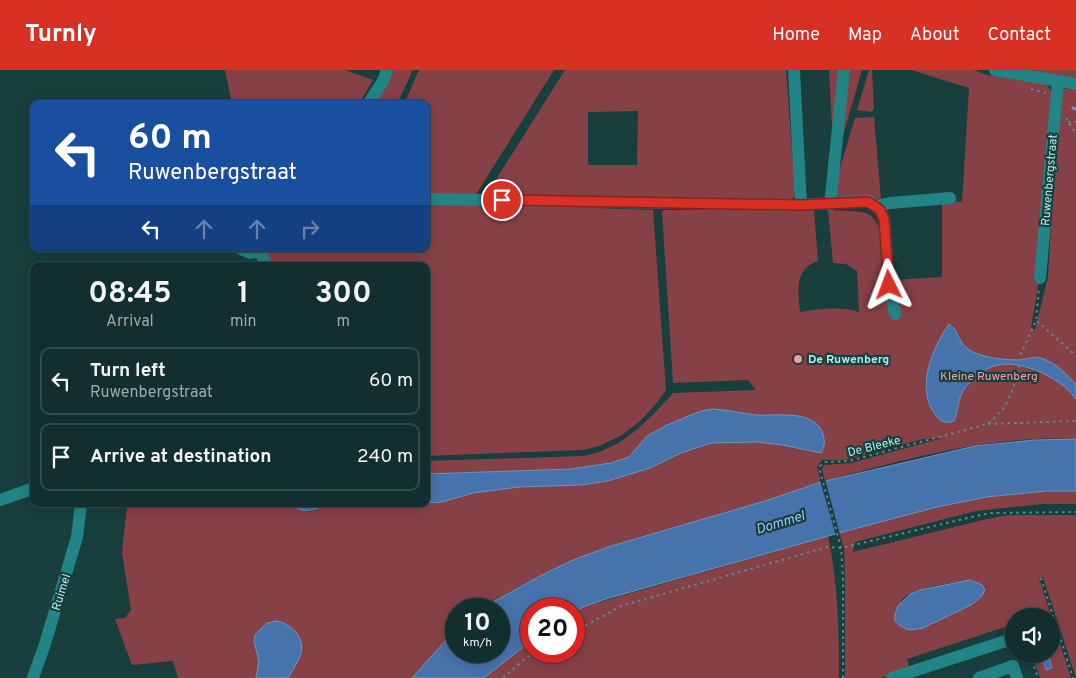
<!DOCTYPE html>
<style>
:root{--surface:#122e2e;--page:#1b3636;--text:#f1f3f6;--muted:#9ca8aa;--line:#314a4a;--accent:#d93025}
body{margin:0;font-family:Overpass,sans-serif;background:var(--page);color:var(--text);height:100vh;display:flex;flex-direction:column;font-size:19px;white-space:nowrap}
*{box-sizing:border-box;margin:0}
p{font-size:16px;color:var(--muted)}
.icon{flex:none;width:28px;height:28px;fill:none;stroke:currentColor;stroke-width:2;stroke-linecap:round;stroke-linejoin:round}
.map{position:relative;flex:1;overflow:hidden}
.sheet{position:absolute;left:30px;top:192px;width:400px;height:245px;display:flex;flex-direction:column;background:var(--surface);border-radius:10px;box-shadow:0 2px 12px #0003,0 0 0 1px var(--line)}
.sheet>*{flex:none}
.guide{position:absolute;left:30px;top:30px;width:400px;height:152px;border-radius:10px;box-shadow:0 2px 12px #0003,0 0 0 1px var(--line);background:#1a4fa0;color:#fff;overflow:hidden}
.fabs{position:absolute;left:1005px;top:538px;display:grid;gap:10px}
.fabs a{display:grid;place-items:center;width:55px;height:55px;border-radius:50%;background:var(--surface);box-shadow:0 2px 12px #0003,0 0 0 1px var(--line);font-size:25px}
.speed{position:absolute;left:445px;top:528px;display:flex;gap:10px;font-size:25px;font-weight:700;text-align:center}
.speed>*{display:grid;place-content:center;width:65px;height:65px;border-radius:50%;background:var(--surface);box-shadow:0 2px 12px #0003,0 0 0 1px var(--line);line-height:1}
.speed small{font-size:12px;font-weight:400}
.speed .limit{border:8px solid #d22;background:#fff;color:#111}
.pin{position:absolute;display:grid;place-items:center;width:42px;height:42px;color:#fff;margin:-21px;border:2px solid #fff;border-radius:50%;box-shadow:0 1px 5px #0007}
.me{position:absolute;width:55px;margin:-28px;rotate:357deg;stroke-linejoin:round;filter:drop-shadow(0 0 4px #0008)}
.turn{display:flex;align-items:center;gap:18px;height:105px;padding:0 15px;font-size:22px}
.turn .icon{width:65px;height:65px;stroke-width:2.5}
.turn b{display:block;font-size:35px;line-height:42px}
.lanes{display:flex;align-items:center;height:48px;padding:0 15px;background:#0003;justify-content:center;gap:25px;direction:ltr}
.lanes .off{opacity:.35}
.eta{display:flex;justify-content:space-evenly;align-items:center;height:85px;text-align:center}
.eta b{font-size:30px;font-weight:700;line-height:35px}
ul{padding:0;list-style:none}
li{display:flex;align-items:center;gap:15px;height:68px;margin:0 10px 8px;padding:0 5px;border:2px solid var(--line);border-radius:10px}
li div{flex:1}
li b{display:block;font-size:19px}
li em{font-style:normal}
header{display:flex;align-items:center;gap:30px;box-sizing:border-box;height:70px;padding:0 25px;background:var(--accent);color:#fff}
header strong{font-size:24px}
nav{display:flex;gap:28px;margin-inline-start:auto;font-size:18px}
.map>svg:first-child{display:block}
.green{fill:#864147;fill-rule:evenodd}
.water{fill:#4773ad;stroke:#6896bf}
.pier{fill:#183e3e}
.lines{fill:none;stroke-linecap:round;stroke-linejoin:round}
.stream{stroke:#6896bf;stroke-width:3}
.path{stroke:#5e8a8a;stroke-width:2;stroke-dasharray:2.5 4;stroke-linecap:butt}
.minor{stroke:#228485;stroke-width:12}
.route-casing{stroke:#8d1f18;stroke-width:12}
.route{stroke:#d93025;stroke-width:9}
.poi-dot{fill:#f49aa0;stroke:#183e3e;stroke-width:2}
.labels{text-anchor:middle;stroke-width:4.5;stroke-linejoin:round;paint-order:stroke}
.street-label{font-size:12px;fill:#b4e9e9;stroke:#183e3e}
.poi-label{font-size:12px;font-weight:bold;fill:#b4e9e9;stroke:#183e3e;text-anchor:start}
.park-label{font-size:12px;fill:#fba1a6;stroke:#183e3e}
.water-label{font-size:14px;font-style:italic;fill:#9fc3f4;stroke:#183e3e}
</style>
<header>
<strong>Turnly</strong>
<nav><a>Home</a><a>Map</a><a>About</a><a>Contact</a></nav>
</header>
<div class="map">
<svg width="1076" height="608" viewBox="0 0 1076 608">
<rect width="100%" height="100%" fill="#183e3e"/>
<g class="green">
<path d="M 225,0 L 345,0 L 373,10 L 359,34 L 232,34 Z"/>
<path d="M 390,0 L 413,0 L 397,34 L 373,34 Z"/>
<path d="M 419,0 L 554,0 L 475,126 L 426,127 L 426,34 L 404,34 Z"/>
<path d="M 565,0 L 786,0 L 793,95 L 796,119 L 794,127 L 791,130 L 485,127 ZM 638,41 L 637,95 L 588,95 L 588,42 Z"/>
<path d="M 829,0 L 862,0 L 840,76 L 833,75 Z"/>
<path d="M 869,0 L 872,0 L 874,39 L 871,42 L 857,40 Z"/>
<path d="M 911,0 L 974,0 L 987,5 L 1046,14 L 1053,24 L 1042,193 L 1031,258 L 1035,260 L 1048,207 L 1059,16 L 1066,19 L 1076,20 L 1076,369 C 991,365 906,389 825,411 L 822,399 L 824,395 L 851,393 L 943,368 L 923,369 L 845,390 L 822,390 L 817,397 L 821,412 L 765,431 L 608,477 L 573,490 L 540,506 L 493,531 L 483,539 L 456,539 L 456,560 L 437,580 L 412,608 L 288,608 L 301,585 L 254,572 L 259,591 L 256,608 L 178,608 L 173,591 L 132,595 L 115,549 L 125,548 L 131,540 L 122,483 L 127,436 L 146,434 L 292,434 L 308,442 L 332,434 L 353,435 L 426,434 L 442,432 L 473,423 L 519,417 L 581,415 L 608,411 L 650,398 L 681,383 L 711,373 L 756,372 L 783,375 L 821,383 L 814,352 L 803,347 L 781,345 L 756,345 L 713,339 L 701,341 L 647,366 L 629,387 L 611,393 L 571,399 L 426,404 L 426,391 L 583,386 C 622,379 647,352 673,323 L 756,320 L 748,310 L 673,313 L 662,142 L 664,140 L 814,140 L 818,191 C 794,199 798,221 800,242 C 820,239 840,236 859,242 L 857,201 L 846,194 L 833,193 L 828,140 C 838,141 860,140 868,144 C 884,153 889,193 894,210 L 942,207 L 942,130 L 962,132 L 969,18 Z"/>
<path d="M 1031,0 L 1076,0 L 1076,9 Z"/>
<path d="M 874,47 L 881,129 L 837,128 L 836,111 L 855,48 Z"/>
<path d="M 426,132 L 653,140 L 666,320 L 656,334 L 639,352 L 622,365 L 599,376 L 583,380 L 426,386 L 426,196 L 267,196 L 266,179 L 426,179 Z"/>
<path d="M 1047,421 L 1076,421 L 1076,434 L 1043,434 L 976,441 L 855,472 L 853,482 L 987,449 L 1009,445 L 1076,445 L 1076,608 L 1043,507 L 1039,508 L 1071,608 L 1040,608 L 1032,584 L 1041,584 L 1046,600 L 1052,598 L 1048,584 L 1051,584 L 1051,546 L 1036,546 L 1033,538 L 1026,539 L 1028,546 L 1014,546 L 1014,563 L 1011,564 L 1008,556 L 907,589 L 909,597 L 907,600 L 880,608 L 845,608 L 845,504 L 844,478 L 839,463 L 937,437 L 986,427 ZM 970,510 L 982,515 L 966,537 L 928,556 L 906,559 L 897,554 C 898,547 899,536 902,530 C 912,516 954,514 970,510 Z"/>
<path d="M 828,466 C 838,514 839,559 839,608 L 484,608 L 531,571 L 531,581 L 574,581 L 574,543 L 583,537 Z"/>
</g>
<g class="water">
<path d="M 949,254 C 960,261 958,276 973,282 C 986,288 1005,290 1019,290 C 1029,289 1036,285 1046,290 C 1059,295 1066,305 1076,314 L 1076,329 C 1061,307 1014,285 989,298 C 980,302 971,311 965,318 C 957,329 959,340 954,351 C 945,354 940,352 935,344 C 915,318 933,277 949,254 Z"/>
<path d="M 713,339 C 728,340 742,343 756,345 C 776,346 815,339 823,364 C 825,372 825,376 821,383 L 783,375 L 756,372 L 711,373 L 681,383 L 650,398 L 608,411 L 581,415 L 519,417 L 473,423 L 442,432 L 426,433 L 426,404 L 571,399 L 611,393 L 629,387 L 647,366 L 667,355 L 701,341 Z"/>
<path d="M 1076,369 L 1076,421 L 1047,421 L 986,427 L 937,437 L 839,463 L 676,509 L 606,529 L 583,537 L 574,543 L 574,539 L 531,539 L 531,571 L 484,608 L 412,608 L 437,580 L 456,560 L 456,581 L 499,581 L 499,539 L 483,539 L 493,532 L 540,506 L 573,490 L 608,477 L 765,431 L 821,412 L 975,376 L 1034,370 Z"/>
<path d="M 292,434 L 332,434 C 316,437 306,447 292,434 Z"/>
<path d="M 970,510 L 982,515 L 985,520 L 981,527 L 971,535 L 923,558 L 911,560 L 906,559 L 899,555 L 895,551 L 895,545 L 898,536 L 910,524 L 920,520 Z"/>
<path d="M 276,551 C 292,553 307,570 300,586 C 297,594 292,601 288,608 L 256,608 L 259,591 L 254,572 L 255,565 L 267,553 Z"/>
<path d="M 1041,584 L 1048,584 L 1052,598 L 1046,600 Z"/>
</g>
<path class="pier" d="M 825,409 L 840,465 L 836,466 L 820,410 Z"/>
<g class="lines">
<path class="stream" d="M 1073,38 L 1076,39"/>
<g class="path">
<path d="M 1031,19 L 1046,23"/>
<path d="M 1066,48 L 1076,64"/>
<path d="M 1068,52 L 1076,52"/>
<path d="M 1037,251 L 1076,286"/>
<path d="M 988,354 L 1076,351"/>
<path d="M 1041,508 L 1073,608"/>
<path d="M 574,562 L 621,536 L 827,477 L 841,478 L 989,443 L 1076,442"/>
<path d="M 1030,584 L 1038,608"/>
<path d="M 503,608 L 526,588 L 538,581"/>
<path d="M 843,608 L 843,506 L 841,478 L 820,401 L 820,396 L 825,392 L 849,391 L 988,354 L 1004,338 L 1012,321 L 1018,303 L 1021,283 L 1036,251 L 1039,218"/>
</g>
<g class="minor">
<path d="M 794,0 L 801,135"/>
<path d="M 995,0 L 1076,14"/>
<path d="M 368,34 L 383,11 L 387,0"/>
<path d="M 426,129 L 801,135 L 869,131 L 880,140 L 884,149 L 889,215 L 895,244"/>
<path d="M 830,135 L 844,0"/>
<path d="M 876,136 L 890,133 L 950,128"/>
<path d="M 241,179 L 250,183 L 262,181"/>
<path d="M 262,179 L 264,196"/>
<path d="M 1040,208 L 1058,11"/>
<path d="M 0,430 L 34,418"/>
<path d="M 33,608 L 45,574 L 77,467 L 81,434"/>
<path d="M 892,608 L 1012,569"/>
<path d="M 979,608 L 1013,596 L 1017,608"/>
</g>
</g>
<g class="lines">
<g class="route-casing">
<path id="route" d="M 502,130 L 801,135 L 868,132 L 880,140 L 884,149 L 889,215"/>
</g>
<use href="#route" class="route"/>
</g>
<circle class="poi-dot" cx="798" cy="289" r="5"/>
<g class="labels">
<g class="street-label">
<text transform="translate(1049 110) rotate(-85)" y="4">Ruwenbergstraat</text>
<text transform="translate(874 376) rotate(-14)" y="4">De Bleeke</text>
<text transform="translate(61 522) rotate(-73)" y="4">Ruimel</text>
</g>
<g class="poi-label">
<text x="808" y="293">De Ruwenberg</text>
</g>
<g class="park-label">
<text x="989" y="310">Kleine Ruwenberg</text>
</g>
<g class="water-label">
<text transform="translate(780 452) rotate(-17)" y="5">Dommel</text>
</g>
</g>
</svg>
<div class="fabs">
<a><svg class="icon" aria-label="sound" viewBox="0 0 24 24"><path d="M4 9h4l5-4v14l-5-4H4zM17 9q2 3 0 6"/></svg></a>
</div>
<div class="speed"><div>10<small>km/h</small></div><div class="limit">20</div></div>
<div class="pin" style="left:502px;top:130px;background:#d93025"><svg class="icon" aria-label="arrive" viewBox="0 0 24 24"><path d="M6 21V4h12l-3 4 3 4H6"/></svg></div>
<svg class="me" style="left:889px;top:215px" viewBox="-20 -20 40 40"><path d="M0-17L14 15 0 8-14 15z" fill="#d93025" stroke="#fff" stroke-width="4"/></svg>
<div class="guide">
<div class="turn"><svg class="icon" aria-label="left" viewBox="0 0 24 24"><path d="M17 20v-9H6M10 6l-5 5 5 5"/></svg><div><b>60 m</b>Ruwenbergstraat</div></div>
<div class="lanes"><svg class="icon" aria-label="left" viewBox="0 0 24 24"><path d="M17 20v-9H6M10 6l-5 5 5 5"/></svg><svg class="icon off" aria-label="ahead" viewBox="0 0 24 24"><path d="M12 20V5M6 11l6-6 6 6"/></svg><svg class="icon off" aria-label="ahead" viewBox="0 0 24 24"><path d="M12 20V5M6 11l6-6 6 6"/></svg><svg class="icon off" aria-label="right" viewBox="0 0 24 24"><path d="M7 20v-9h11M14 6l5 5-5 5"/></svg></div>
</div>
<section class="sheet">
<div class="eta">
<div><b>08:45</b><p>Arrival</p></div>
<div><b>1</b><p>min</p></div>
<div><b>300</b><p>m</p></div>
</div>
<ul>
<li><svg class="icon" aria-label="left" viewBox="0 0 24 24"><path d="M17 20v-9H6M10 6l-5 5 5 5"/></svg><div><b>Turn left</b><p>Ruwenbergstraat</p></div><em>60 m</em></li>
<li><svg class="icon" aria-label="arrive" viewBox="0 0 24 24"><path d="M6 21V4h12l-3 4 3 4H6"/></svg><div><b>Arrive at destination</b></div><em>240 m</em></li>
</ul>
</section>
</div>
